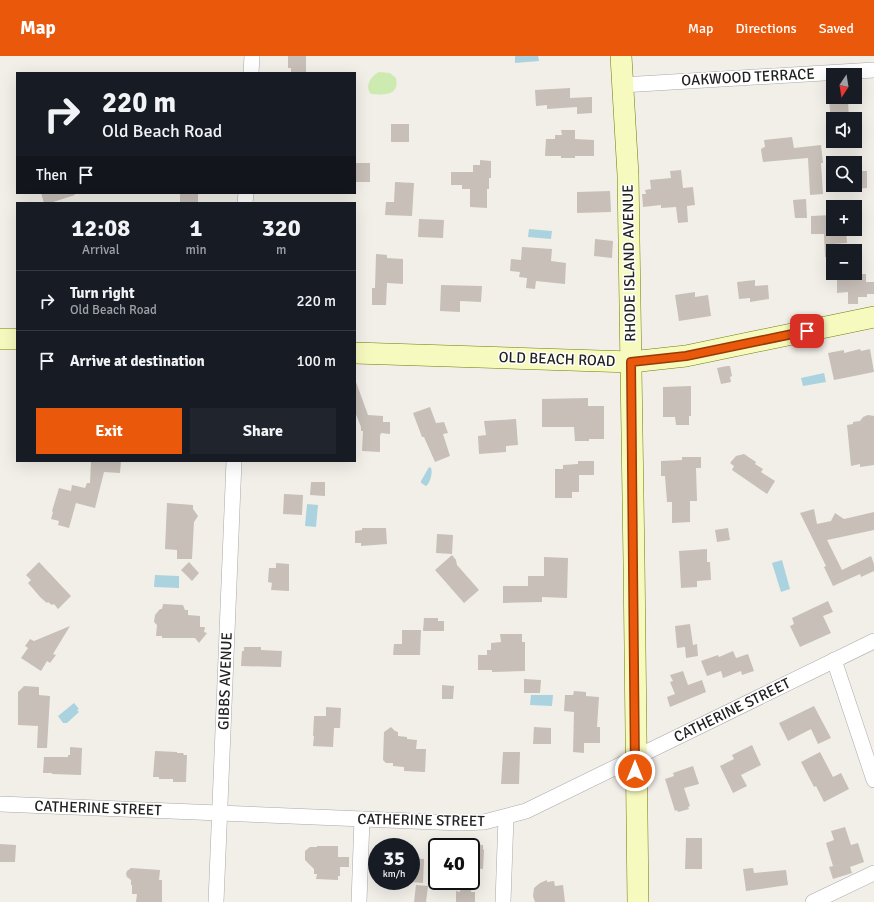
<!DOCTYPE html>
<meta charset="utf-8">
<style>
:root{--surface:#171b24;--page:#20242c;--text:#f1f3f6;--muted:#9ea1a6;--line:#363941;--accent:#ea580c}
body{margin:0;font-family:Signika,sans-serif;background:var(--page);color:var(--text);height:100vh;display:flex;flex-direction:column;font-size:15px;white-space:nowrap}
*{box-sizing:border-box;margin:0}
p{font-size:13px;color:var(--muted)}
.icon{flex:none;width:22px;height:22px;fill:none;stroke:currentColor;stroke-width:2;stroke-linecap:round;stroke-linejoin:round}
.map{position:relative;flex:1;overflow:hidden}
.side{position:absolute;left:16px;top:146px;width:340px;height:260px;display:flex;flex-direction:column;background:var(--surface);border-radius:0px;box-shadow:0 4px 16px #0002}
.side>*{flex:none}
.hud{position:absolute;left:16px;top:16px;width:340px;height:122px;border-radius:0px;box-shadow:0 4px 16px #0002;background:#171b24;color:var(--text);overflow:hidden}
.needle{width:26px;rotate:192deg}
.buttons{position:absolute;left:826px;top:12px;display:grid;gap:8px}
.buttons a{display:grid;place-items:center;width:36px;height:36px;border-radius:0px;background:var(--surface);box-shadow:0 4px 16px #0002;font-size:20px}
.speed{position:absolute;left:368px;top:782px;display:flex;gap:8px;font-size:20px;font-weight:700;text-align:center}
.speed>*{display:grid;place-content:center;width:52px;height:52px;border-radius:50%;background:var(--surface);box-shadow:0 4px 16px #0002;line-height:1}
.speed small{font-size:10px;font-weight:400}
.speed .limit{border:2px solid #111;border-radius:6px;background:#fff;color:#111}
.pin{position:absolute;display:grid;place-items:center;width:34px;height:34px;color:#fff;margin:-17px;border-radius:8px;box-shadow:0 2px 6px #0006}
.me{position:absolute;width:44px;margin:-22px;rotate:0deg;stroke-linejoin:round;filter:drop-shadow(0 0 3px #0008)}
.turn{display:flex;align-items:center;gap:14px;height:84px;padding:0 20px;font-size:18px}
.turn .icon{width:52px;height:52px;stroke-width:2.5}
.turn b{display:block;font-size:28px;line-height:34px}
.then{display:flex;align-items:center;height:38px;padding:0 20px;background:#0003;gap:8px;font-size:15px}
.eta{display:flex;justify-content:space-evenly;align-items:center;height:68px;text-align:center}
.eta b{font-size:24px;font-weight:700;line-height:28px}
.action{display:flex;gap:8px;margin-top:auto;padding:8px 20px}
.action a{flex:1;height:46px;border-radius:0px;background:var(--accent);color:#fff;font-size:16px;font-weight:700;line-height:46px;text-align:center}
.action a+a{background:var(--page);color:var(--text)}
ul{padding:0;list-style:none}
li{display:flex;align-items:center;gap:12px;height:60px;padding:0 20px;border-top:1px solid var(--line)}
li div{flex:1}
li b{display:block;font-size:15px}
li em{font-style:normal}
header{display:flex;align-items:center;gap:24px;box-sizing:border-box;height:56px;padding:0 20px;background:var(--accent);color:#fff}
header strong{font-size:19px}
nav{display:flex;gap:22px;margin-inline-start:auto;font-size:14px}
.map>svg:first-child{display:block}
.grass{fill:#cdebb0}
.water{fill:#aad3df}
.building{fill:#c7bfb8}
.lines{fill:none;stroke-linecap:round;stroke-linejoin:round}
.street-casing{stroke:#a9a9a9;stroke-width:16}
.secondary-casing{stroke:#707d05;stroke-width:22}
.street{stroke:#fff;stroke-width:15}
.secondary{stroke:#f7fabf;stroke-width:21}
.route-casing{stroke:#983908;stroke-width:10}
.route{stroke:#ea580c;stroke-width:7}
.labels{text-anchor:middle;stroke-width:3;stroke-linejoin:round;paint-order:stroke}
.street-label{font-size:15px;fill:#222;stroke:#fff}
</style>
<header>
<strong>Map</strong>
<nav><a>Map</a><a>Directions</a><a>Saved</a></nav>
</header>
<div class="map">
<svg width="874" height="846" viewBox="0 0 874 846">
<rect width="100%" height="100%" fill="#f2efe9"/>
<path class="grass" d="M 379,16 L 390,17 L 396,22 C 400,40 383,39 371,38 C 364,30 371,20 379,16 Z"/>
<g class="water">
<path d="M 515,0 L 538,0 L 539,5 L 515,7 Z"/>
<path d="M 529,173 L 552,175 L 551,183 L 528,181 Z"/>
<path d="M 824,317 L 826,326 L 803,330 L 801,322 Z"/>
<path d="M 429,411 L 431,412 C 433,417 430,427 426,430 L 421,427 L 421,425 Z"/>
<path d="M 307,448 L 318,449 L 316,471 L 305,470 Z"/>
<path d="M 782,504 L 790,533 L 781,536 L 772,507 Z"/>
<path d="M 155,519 L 179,520 L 179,532 L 154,531 Z"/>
<path d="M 531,639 L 553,639 L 552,650 L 530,649 Z"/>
<path d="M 74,647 L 79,653 L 77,654 L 79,656 L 67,667 L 63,667 L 58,660 Z"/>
</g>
<g class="building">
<path d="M 288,0 L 306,0 L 306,17 L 291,17 L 291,12 L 288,12 Z"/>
<path d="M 570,32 L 570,42 L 592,41 L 592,57 L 577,58 L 577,51 L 547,53 L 547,49 L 536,50 L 535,34 Z"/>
<path d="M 848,44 L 849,63 L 831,63 L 829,45 Z"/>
<rect x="391" y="68" width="18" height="18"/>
<path d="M 561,74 L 575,74 L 575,83 L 594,84 L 594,100 L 575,100 L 575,102 L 561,102 L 561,100 L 545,100 L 546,83 L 555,83 L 555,79 L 562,79 Z"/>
<path d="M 792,81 L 794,92 L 821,89 L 823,107 L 821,107 L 823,138 L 810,139 L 808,102 L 763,106 L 761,94 L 762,92 L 765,91 L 764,84 Z"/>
<path d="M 480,104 L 491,105 L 491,122 L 489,122 L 489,133 L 487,133 L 487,152 L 470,151 L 470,133 L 462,133 L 462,129 L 451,129 L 451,116 L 473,116 L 473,109 L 480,109 Z"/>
<rect x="355" y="107" width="15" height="19"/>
<path d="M 681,114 L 683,132 L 693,131 L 695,149 L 687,150 L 688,166 L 678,167 L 676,151 L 661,152 L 661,149 L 643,151 L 642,138 L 646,138 L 645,134 L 651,133 L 650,124 L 671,122 L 670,115 Z"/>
<path d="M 855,115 L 867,115 L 867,132 L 855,133 Z"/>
<path d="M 395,126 L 414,127 L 412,160 L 385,159 L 386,146 L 394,146 Z"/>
<path d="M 610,135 L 611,156 L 577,157 L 577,136 Z"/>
<path d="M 41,137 L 74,137 L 75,139 L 50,147 L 44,147 Z"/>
<rect x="180" y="137" width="18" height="10"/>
<path d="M 806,143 L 807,162 L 795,162 L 793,144 Z"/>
<path d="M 833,159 L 833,173 L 846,173 L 847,187 L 833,188 L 833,201 L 825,201 L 824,178 L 811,178 L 811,160 Z"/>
<path d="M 419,163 L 444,164 L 443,182 L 418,181 Z"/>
<path d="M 595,183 L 613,185 L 612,202 L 594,200 Z"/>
<path d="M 522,191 L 552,193 L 551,205 L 566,207 L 565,228 L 536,225 L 535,233 L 526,232 L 527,222 L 519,221 L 520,216 L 510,215 L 511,203 L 521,204 Z"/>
<path d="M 376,198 L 387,199 L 387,202 L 403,203 L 403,228 L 387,227 L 386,249 L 372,249 L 372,232 L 375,232 Z"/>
<path d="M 862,217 L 862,218 L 866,218 L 866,226 L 874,226 L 874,238 L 867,238 L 867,241 L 858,241 L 858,248 L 848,248 L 848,236 L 837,237 L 837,218 Z"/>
<path d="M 755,224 L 755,230 L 768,229 L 769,243 L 750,246 L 750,242 L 739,243 L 737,226 Z"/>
<path d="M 441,229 L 482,230 L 481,246 L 460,245 L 460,256 L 440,255 Z"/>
<path d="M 695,236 L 695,241 L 708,239 L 711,260 L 679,265 L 675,239 Z"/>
<path d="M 860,293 L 861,295 L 870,293 L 874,316 L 834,324 L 828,297 L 844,294 L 844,297 Z"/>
<path d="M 727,310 L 730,310 L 732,320 L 730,321 L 731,326 L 721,328 L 717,312 Z"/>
<path d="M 355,326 L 356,326 L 368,359 L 383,360 L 383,366 L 390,366 L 390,378 L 381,377 L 380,380 L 380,396 L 362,395 L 363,375 L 361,375 L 361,371 L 355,356 Z"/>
<path d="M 691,330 L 691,360 L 689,360 L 689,369 L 676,369 L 675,361 L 663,361 L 663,331 Z"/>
<path d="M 588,342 L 588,350 L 604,350 L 604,383 L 589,383 L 589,385 L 575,385 L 574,371 L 542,371 L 542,343 Z"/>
<path d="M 430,351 L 436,367 L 444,366 L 448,377 L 443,378 L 450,400 L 435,406 L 424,381 L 422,381 L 413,357 Z"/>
<path d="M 868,359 L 874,360 L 874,409 L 860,411 L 860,408 L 851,410 L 847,369 L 853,368 L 853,366 L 860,365 L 863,361 Z"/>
<path d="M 516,363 L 518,389 L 506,390 L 506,396 L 479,398 L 478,380 L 486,379 L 484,365 Z"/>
<path d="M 744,398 L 756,406 L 755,408 L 763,413 L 761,416 L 775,425 L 767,438 L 732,414 L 734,410 L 730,407 L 736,400 Z"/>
<path d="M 682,401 L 701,401 L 701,412 L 696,412 L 697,445 L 690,445 L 690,466 L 672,467 L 672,446 L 667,446 L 665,420 L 661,420 L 661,405 L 682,404 Z"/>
<path d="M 91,405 L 121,405 L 120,417 L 104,416 L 95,452 L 76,447 L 69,472 L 58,469 L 59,465 L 51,463 L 53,456 L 52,455 L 59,432 L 71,435 L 72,429 L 85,432 L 87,427 L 90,427 Z"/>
<path d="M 578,405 L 594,405 L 594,419 L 579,419 L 579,436 L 572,436 L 572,442 L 555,442 L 555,413 L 563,413 L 563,409 L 578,408 Z"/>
<path d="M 311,426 L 325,426 L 325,440 L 310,439 Z"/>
<path d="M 284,438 L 303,439 L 302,459 L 283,458 Z"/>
<path d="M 167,447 L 193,449 L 193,453 L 198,460 L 194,466 L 192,503 L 177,503 L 177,494 L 165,493 Z"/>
<path d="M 814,453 L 817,468 L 831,465 L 835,457 L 844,463 L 874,456 L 874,474 L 827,484 L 842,514 L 871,500 L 874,508 L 874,515 L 861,521 L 860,518 L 833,530 L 824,511 L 826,510 L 800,457 Z"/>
<path d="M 362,472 L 386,472 L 387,488 L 361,490 L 361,487 L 355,487 L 355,475 L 362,474 Z"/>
<path d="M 728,472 L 730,484 L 717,486 L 715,474 Z"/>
<path d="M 437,478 L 453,479 L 452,498 L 436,497 Z"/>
<path d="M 707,493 L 707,506 L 710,506 L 711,524 L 697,525 L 697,531 L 681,532 L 679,495 Z"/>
<path d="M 452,499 L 456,504 L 457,509 L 479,534 L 464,547 L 435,514 Z"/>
<path d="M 544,501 L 568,502 L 567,542 L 542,541 L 542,546 L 503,547 L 503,530 L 528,530 L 528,520 L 544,520 Z"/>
<path d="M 39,506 L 71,540 L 58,553 L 54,548 L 52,549 L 48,546 L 47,547 L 41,542 L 28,527 L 31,524 L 26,519 Z"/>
<path d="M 189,506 L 199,517 L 192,525 L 181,514 Z"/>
<path d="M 276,507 L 289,508 L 289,535 L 271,534 L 272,527 L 268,526 L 269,512 L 276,512 Z"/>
<path d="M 828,545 L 833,556 L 823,560 L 831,577 L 800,591 L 790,570 L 794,568 L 792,562 Z"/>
<path d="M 163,548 L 183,549 L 185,554 L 188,554 L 188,559 L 200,560 L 200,571 L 205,571 L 204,576 L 207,577 L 199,587 L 195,582 L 162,582 L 162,580 L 156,580 L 157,569 L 154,566 L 155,559 L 160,553 L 162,553 Z"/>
<path d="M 424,562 L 438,562 L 438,565 L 444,565 L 444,575 L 423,575 Z"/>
<path d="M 690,568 L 693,589 L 697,588 L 698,600 L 686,602 L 685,591 L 677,592 L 675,570 Z"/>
<path d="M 70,570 L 53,598 L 56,599 L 50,607 L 47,605 L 41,615 L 21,602 L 28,592 L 25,590 L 30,583 L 34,585 Z"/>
<path d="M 402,574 L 421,574 L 420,599 L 393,599 L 394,588 L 402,588 Z"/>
<path d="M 500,578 L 522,578 L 522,586 L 525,586 L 525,615 L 492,616 L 492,614 L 478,614 L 478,599 L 487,599 L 487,594 L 491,594 L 491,587 L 501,586 Z"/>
<path d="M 244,591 L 261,591 L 261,594 L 282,595 L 281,611 L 241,610 L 242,595 L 244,595 Z"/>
<path d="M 733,595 L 736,602 L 748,598 L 754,615 L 742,619 L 741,615 L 723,622 L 721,615 L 707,620 L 701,605 L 718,599 L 719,601 Z"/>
<path d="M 683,615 L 688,629 L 702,624 L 706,636 L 670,651 L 667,641 L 675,638 L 670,626 L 673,625 L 670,619 Z"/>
<path d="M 524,623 L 541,624 L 540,637 L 524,637 Z"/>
<path d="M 442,629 L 454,630 L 453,643 L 442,643 Z"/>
<path d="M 24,630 L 39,631 L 39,639 L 50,640 L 47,692 L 37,692 L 38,670 L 18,669 L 18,636 Z"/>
<path d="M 574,635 L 586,636 L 586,640 L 599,641 L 597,671 L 600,671 L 600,687 L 584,687 L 584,697 L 573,696 L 574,656 L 564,655 L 565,639 L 573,639 Z"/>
<path d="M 814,650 L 831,682 L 818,688 L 811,673 L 788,685 L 779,667 Z"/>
<path d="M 326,651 L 341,652 L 340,672 L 334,672 L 333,691 L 313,690 L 314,680 L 313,680 L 314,660 L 326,660 Z"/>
<path d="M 391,671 L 395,675 L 398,676 L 398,680 L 407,681 L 407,683 L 417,684 L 416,693 L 426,693 L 425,716 L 404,715 L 404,711 L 393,710 L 393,707 L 386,707 L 383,704 L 384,676 Z"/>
<path d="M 534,671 L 551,672 L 551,688 L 533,688 Z"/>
<path d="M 752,689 L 761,709 L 741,719 L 747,730 L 733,737 L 720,710 L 734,703 L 732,699 Z"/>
<path d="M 70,691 L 82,692 L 81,719 L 52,718 L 52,717 L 43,717 L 44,701 L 68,701 L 68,699 L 70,699 Z"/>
<path d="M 155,695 L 177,696 L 177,697 L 183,697 L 184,699 L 187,699 L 186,726 L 173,726 L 173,723 L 159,723 L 159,721 L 153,721 Z"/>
<path d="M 503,696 L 520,696 L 519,728 L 501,728 Z"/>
<path d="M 820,696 L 833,721 L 841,717 L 849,733 L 824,746 L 816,730 L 814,731 L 801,706 Z"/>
<path d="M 693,710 L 699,728 L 684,732 L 690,750 L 688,751 L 689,753 L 678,756 L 677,754 L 675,755 L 665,723 L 674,720 L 673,717 Z"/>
<path d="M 845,771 L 851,789 L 858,787 L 864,806 L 850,811 L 852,817 L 833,823 L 829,811 L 833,810 L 826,787 L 834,784 L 831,775 Z"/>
<path d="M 686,782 L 702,782 L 702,813 L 685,813 Z"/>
<path d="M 0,788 L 16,789 L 15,806 L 0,806 Z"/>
<path d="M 471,788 L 483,789 L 483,793 L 484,794 L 483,813 L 471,812 Z"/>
<path d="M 317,790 L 338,790 L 338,801 L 349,801 L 349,811 L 340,811 L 340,820 L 338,820 L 338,824 L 316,823 L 317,818 L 314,818 L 314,813 L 305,804 L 305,795 L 310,791 L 317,791 Z"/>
<path d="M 411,802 L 424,803 L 423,827 L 411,826 Z"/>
<path d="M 131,812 L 160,814 L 159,824 L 162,824 L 162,846 L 136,846 L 137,838 L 132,838 L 132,829 L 131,829 L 131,824 L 127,821 L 126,818 L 127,815 Z"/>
<path d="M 753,812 L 754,817 L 786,814 L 788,829 L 746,835 L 743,813 Z"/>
<path d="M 547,824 L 547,826 L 554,825 L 555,830 L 563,829 L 565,846 L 535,846 L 533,840 L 534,832 L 540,827 Z"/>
<path d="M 461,825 L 472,825 L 471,836 L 475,836 L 475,846 L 456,846 L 456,835 L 460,836 Z"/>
<path d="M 416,829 L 428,830 L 426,846 L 414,846 Z"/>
</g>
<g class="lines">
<g class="street-casing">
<g id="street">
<path d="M 251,17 L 252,0"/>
<path d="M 622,29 L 874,14"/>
<path d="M 245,147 L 246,137"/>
<path d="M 834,604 L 874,724"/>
<path d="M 0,748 L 460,767 L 484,766 L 526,755 L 874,585"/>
<path d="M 216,846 L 234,405"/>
<path d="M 359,846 L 362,763"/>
<path d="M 503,846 L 506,761"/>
<path d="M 813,846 L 874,817"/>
</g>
</g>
<g class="secondary-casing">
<g id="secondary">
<path d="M 621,0 L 628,119 L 634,506 L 638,846"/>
<path d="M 0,283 L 17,283"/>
<path d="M 355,297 L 631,306 L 686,300 L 874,261"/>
</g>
</g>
<use href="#street" class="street"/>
<use href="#secondary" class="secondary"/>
</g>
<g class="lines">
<g class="route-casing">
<path id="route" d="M 635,715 L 631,306 L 686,300 L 807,275"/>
</g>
<use href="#route" class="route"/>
</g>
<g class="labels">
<g class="street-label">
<text transform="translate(748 21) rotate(-3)" y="5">OAKWOOD TERRACE</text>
<text transform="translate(629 207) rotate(-91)" y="5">RHODE ISLAND AVENUE</text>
<text transform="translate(557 303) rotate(2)" y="5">OLD BEACH ROAD</text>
<text transform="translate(225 625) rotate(-88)" y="5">GIBBS AVENUE</text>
<text transform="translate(732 654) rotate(-26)" y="5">CATHERINE STREET</text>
<text transform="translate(98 752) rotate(2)" y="5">CATHERINE STREET</text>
<text transform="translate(421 764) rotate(1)" y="5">CATHERINE STREET</text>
</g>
</g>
</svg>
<div class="buttons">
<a><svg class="needle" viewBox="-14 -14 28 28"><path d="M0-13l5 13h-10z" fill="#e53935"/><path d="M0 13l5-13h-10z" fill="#9ea1a6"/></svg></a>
<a><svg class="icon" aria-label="sound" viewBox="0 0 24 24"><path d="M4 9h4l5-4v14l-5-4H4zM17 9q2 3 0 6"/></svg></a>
<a><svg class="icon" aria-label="search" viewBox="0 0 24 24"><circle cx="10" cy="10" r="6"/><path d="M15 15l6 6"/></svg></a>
<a>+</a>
<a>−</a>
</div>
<div class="speed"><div>35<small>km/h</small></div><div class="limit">40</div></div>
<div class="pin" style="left:807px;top:275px;background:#d93025"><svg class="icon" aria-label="arrive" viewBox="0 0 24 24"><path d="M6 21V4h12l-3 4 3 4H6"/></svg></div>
<svg class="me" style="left:635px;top:715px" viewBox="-20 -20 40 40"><circle r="17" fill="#ea580c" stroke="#fff" stroke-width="3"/><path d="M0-11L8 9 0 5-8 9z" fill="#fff"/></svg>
<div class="hud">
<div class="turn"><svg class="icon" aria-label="right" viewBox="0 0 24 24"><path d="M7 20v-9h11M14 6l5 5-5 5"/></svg><div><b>220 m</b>Old Beach Road</div></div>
<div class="then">Then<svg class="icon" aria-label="arrive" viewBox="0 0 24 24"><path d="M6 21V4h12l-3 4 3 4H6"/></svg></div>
</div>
<section class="side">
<div class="eta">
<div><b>12:08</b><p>Arrival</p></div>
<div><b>1</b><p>min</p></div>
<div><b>320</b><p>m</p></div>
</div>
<ul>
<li><svg class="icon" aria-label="right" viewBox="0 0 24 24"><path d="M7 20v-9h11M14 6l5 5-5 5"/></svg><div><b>Turn right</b><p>Old Beach Road</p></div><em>220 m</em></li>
<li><svg class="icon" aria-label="arrive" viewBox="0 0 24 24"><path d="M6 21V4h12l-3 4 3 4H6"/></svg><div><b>Arrive at destination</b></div><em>100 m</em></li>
</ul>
<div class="action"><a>Exit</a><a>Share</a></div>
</section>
</div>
